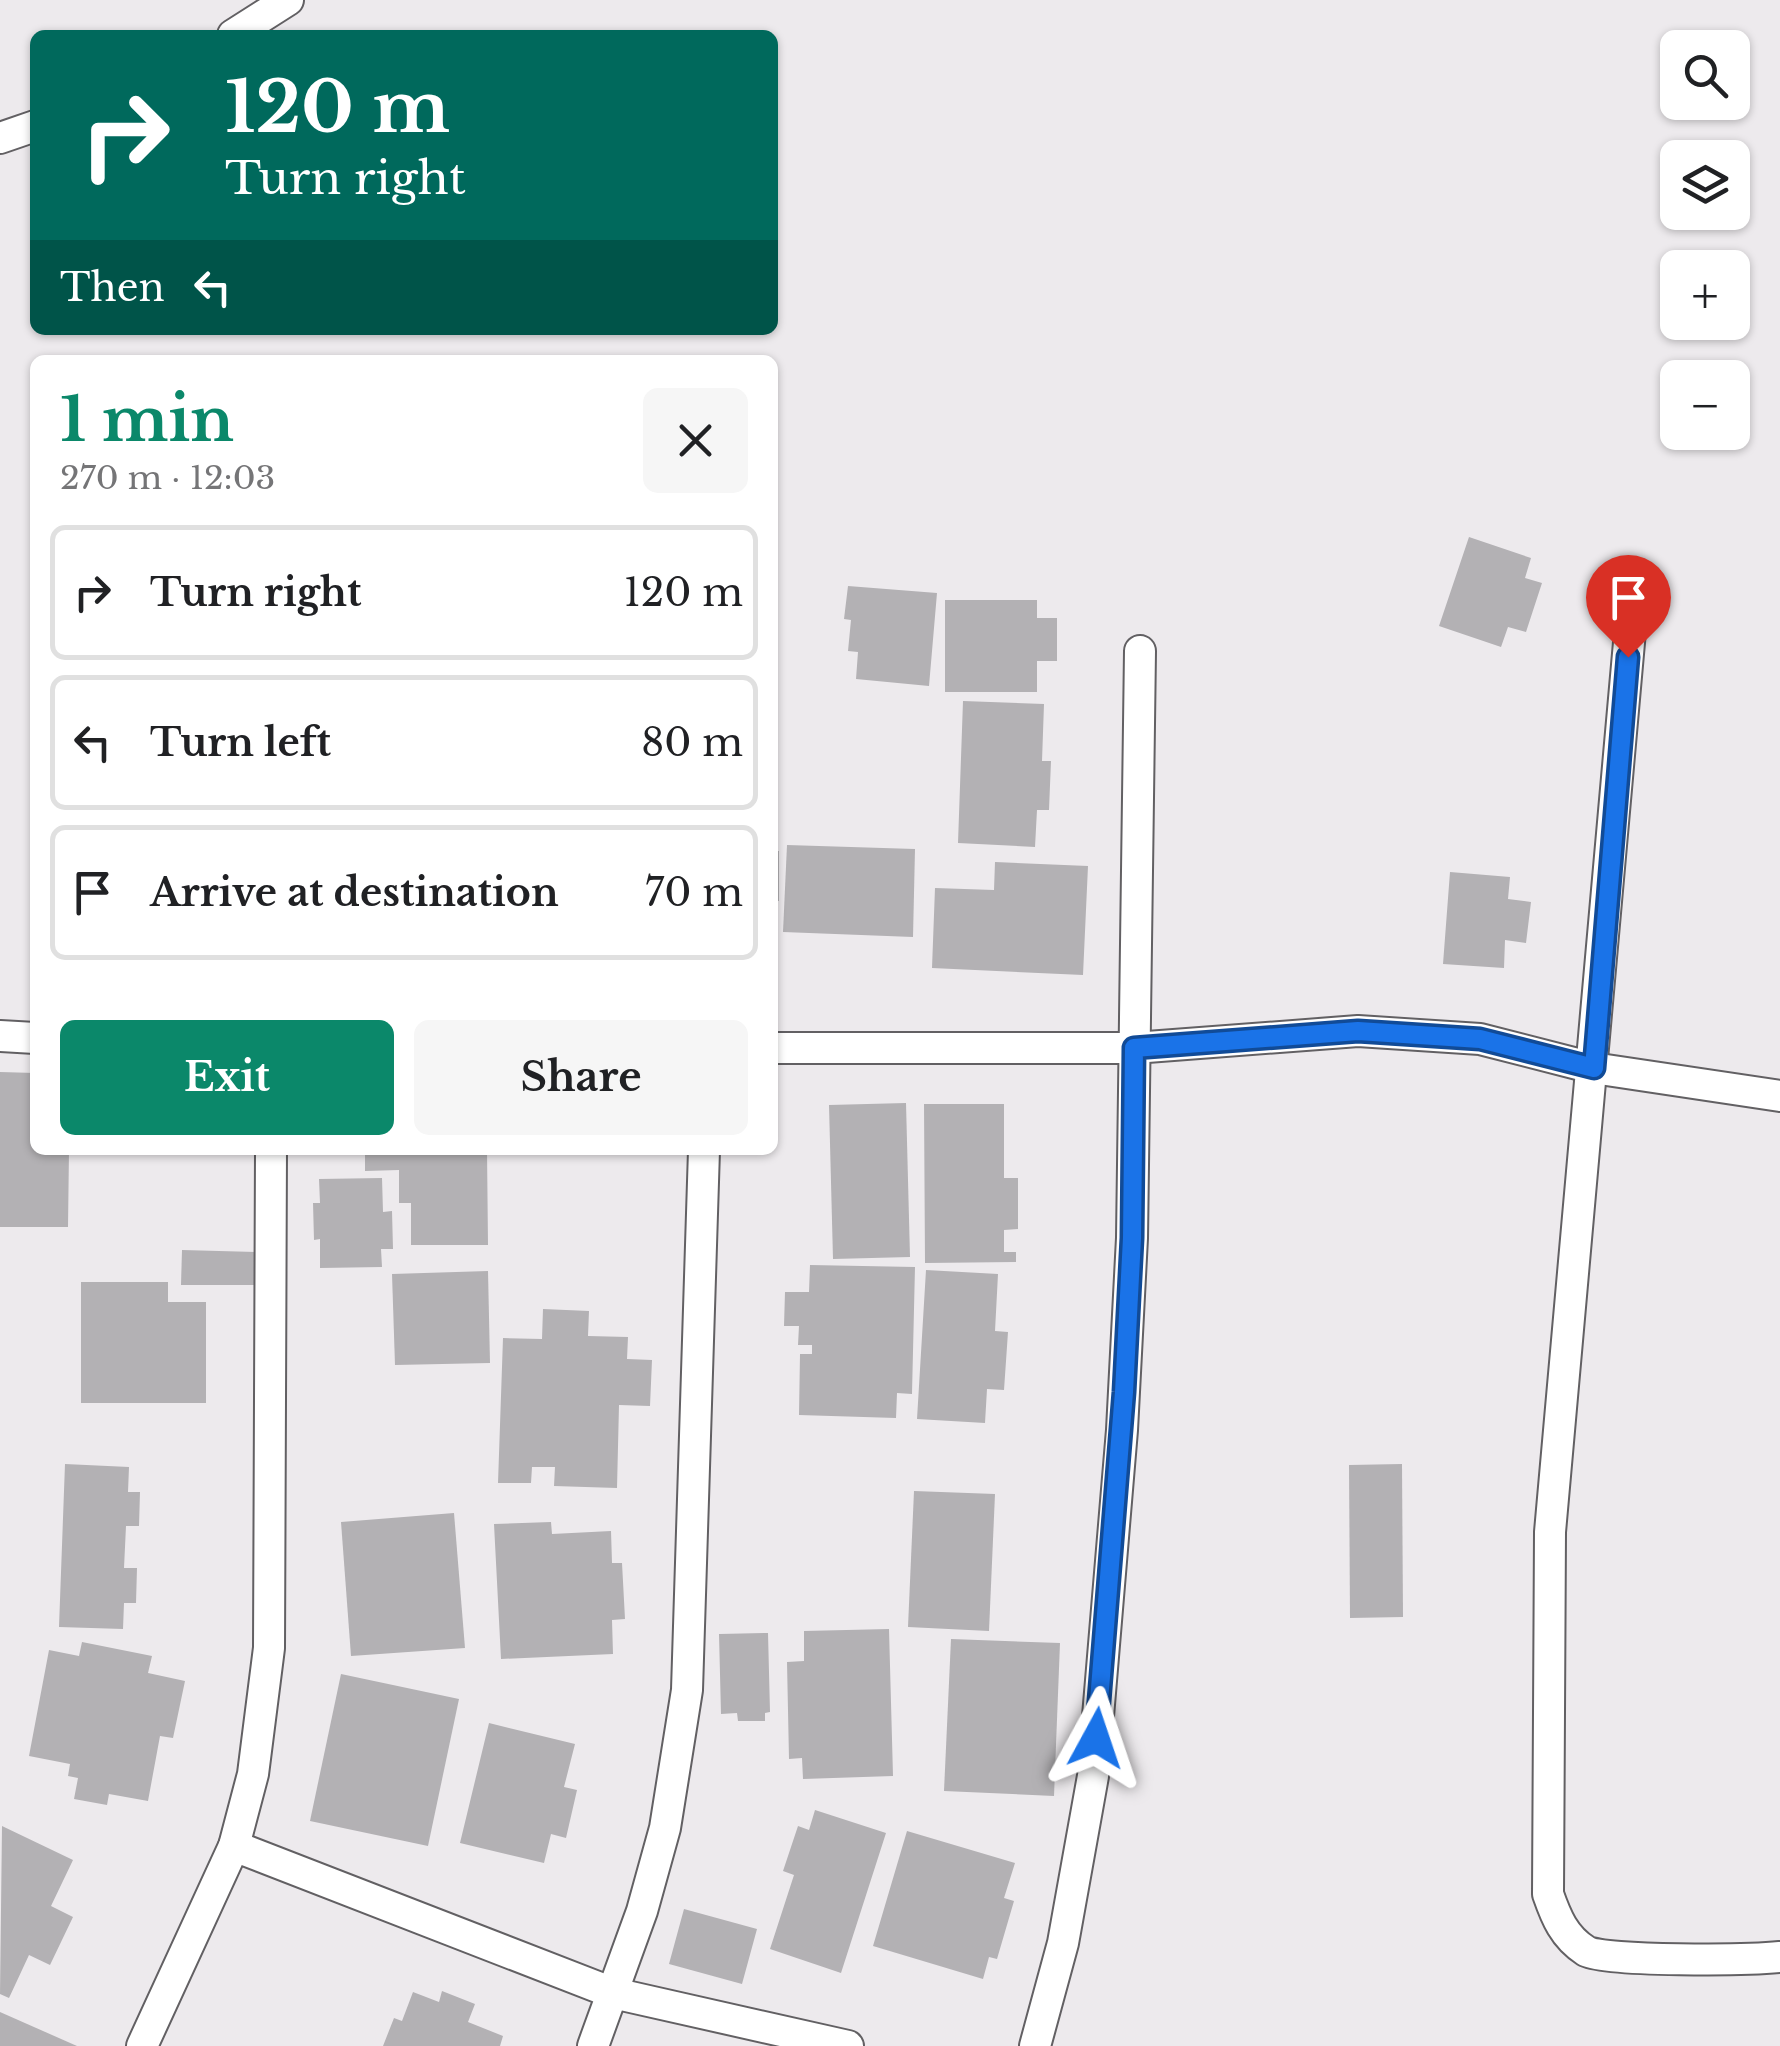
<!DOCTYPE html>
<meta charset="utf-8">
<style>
:root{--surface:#fff;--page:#f6f6f6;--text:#202124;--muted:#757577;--line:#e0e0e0;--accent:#0b886a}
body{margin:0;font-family:"Libre Baskerville",serif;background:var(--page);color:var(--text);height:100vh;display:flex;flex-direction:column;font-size:38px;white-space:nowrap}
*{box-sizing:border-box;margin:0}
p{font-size:32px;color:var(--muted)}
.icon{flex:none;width:55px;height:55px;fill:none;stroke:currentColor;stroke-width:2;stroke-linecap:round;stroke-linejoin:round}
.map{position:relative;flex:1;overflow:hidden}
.drawer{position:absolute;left:30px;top:355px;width:748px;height:800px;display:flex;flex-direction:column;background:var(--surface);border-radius:15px;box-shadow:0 2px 8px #0004}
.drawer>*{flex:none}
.guide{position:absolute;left:30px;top:30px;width:748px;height:305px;border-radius:15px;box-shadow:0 2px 8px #0004;background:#00695c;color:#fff;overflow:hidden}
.buttons{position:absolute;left:1660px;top:30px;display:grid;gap:20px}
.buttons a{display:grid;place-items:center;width:90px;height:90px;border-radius:15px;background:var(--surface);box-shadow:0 2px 8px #0004;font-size:50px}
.pin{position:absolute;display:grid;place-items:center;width:85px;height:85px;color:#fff;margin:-102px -42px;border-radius:50% 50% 50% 0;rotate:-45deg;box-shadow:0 0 10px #0007}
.pin .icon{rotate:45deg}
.me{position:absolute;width:110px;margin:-55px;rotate:5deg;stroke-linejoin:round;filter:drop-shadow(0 0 8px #0008)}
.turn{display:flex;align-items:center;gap:35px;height:210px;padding:0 30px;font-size:45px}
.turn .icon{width:130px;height:130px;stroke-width:2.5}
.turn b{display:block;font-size:70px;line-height:85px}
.then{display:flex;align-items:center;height:95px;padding:0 30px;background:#0003;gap:20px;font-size:38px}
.round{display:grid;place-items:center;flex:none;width:105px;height:105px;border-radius:15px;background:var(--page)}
.summary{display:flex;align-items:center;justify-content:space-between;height:170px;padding:0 30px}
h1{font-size:60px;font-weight:700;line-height:75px;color:var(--accent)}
.action{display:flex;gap:20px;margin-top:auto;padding:20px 30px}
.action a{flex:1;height:115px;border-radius:15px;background:var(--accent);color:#fff;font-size:40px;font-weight:700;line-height:115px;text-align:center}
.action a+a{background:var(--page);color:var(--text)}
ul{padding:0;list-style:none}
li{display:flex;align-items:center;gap:30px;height:135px;margin:0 20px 15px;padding:0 10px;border:5px solid var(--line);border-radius:15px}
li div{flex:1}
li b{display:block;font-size:38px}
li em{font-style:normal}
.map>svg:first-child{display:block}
.building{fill:#b3b1b4}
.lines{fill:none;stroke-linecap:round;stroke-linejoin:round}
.minor-casing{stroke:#626063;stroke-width:34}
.minor{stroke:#fff;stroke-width:30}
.route-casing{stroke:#114b97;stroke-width:25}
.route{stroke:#1a73e8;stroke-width:18}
</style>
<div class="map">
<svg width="1780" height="2046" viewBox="0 0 1780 2046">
<rect width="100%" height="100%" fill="#edeaed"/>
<g class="building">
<path d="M 1469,537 L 1531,558 L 1525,578 L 1542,583 L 1526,632 L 1508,627 L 1501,647 L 1439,626 Z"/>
<path d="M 848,586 L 937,593 L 929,686 L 856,679 L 858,652 L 848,651 L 851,620 L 844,619 Z"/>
<path d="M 945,600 L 1037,600 L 1037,618 L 1057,618 L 1057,661 L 1037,661 L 1037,692 L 945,692 Z"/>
<path d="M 963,701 L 1044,704 L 1042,761 L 1051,761 L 1049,810 L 1037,810 L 1035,847 L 958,843 Z"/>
<path d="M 787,845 L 915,849 L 913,937 L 783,932 Z"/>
<rect x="772" y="851" width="7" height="50"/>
<path d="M 995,862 L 1088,866 L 1083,975 L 932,968 L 935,888 L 994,890 Z"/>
<path d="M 1450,872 L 1510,877 L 1508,899 L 1531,902 L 1526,943 L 1505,940 L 1504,968 L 1443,964 Z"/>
<path d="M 0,1072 L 35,1073 L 35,1150 L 69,1150 L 68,1227 L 0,1227 Z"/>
<path d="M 906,1103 L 910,1257 L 833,1259 L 829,1105 Z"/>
<path d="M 924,1104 L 1004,1104 L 1004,1178 L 1018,1178 L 1018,1229 L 1004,1230 L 1004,1252 L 1016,1252 L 1016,1262 L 925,1263 Z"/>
<path d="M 365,1150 L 487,1150 L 488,1245 L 411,1245 L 411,1203 L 399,1203 L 399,1170 L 365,1171 Z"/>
<path d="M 382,1178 L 383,1212 L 392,1211 L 393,1249 L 381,1249 L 382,1267 L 320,1268 L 320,1239 L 314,1240 L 313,1203 L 320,1203 L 319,1179 Z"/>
<path d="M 182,1250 L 256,1252 L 255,1285 L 181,1285 Z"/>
<path d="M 810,1265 L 915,1267 L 912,1394 L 897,1393 L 896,1418 L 799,1415 L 800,1354 L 812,1354 L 812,1345 L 798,1345 L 799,1326 L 784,1326 L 785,1292 L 809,1292 Z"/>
<path d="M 926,1270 L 998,1274 L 995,1331 L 1008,1332 L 1004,1390 L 987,1389 L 985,1423 L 917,1419 Z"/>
<path d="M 488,1271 L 490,1363 L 395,1365 L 392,1274 Z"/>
<path d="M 81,1282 L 168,1282 L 168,1302 L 206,1302 L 206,1403 L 81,1403 Z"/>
<path d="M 543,1309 L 589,1311 L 588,1336 L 628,1337 L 627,1359 L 652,1360 L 650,1406 L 619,1405 L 617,1488 L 554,1486 L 555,1467 L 532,1467 L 531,1483 L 498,1483 L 503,1338 L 542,1339 Z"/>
<path d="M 65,1464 L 129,1467 L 128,1492 L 140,1492 L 139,1526 L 126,1526 L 124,1568 L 137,1568 L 136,1603 L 124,1603 L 123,1629 L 59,1627 Z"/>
<path d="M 1402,1464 L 1403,1617 L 1350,1618 L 1349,1465 Z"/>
<path d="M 914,1491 L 995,1494 L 989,1631 L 908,1627 Z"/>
<path d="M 454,1513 L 465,1648 L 351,1656 L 341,1522 Z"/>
<path d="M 551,1522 L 552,1534 L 611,1531 L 612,1563 L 622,1563 L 625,1619 L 612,1620 L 613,1654 L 501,1659 L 494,1524 Z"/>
<path d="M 889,1629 L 893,1776 L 803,1779 L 802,1758 L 789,1759 L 787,1662 L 804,1661 L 804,1631 Z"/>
<path d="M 768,1633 L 770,1712 L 765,1713 L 765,1721 L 738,1721 L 737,1713 L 721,1714 L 719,1634 Z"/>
<path d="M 951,1639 L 1060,1643 L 1054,1796 L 944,1791 Z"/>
<path d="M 82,1642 L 152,1656 L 148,1673 L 185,1681 L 173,1738 L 160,1736 L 148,1801 L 109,1794 L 107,1805 L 74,1799 L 78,1778 L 68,1776 L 70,1764 L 29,1756 L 49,1650 L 79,1656 Z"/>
<path d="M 341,1674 L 459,1699 L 428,1846 L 310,1821 Z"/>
<path d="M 489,1723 L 575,1744 L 564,1787 L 577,1790 L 566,1838 L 551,1834 L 544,1863 L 460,1843 Z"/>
<path d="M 815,1810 L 886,1833 L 841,1973 L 770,1949 L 794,1875 L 783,1871 L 798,1826 L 809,1830 Z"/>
<path d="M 2,1826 L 73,1860 L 51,1906 L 73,1917 L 50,1965 L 29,1955 L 9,1998 L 0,1994 Z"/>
<path d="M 907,1831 L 1015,1863 L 1004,1898 L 1014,1901 L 997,1959 L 989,1957 L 983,1979 L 873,1946 Z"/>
<path d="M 684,1909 L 757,1929 L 742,1984 L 669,1964 Z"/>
<path d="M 442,1991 L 475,2004 L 468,2022 L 503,2036 L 500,2046 L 383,2046 L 394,2018 L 402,2021 L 413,1992 L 439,2002 Z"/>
<path d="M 0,2012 L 77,2046 L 0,2046 Z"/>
</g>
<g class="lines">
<g class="minor-casing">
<g id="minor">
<path d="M 233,35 L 288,0"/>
<path d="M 0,138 L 35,126"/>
<path d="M 1631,620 L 1550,1532 L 1548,1894 C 1556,1917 1564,1937 1586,1951 C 1604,1962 1752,1960 1780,1957"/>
<path d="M 0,1036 L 35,1038"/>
<path d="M 772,1048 L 1134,1048 L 1358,1031 L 1480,1039 L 1593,1068 L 1780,1096"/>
<path d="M 234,1846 L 613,1993 L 848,2046"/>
<path d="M 142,2046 L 234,1846 L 253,1774 L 269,1648 L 271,1150"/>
<path d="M 593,2046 L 642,1911 L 665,1828 L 687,1690 L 704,1150"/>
<path d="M 1035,2046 L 1063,1943 L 1093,1776 L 1122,1430 L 1132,1238 L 1140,651"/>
</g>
</g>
<use href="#minor" class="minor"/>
</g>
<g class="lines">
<g class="route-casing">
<path id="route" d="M 1096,1738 L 1124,1392 L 1132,1238 L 1134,1048 L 1358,1031 L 1480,1039 L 1594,1068 L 1628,657"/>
</g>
<use href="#route" class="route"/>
</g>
</svg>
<div class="buttons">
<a><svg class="icon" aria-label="search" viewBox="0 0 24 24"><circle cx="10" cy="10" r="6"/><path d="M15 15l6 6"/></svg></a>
<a><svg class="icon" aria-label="layers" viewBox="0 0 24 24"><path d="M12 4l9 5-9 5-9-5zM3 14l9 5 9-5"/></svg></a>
<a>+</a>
<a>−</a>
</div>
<div class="pin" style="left:1628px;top:657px;background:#d93025"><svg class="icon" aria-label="arrive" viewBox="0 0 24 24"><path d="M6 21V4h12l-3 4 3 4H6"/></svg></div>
<svg class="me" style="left:1096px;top:1738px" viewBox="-20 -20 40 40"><path d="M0-17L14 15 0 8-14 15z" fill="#1a73e8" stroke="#fff" stroke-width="4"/></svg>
<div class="guide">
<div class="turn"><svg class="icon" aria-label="right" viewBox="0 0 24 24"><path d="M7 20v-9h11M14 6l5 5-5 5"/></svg><div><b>120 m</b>Turn right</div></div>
<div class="then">Then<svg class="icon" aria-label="left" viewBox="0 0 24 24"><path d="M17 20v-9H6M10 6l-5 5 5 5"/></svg></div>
</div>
<section class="drawer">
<div class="summary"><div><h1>1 min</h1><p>270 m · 12:03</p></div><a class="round"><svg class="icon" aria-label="close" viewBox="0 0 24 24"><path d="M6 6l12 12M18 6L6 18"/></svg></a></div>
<ul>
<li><svg class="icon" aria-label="right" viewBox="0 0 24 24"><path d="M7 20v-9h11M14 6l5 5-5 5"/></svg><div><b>Turn right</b></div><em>120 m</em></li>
<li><svg class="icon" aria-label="left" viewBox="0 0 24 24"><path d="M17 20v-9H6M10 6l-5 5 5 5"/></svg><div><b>Turn left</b></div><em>80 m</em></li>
<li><svg class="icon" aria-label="arrive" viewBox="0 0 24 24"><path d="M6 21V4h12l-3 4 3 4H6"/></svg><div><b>Arrive at destination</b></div><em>70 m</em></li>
</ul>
<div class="action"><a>Exit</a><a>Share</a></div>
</section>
</div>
